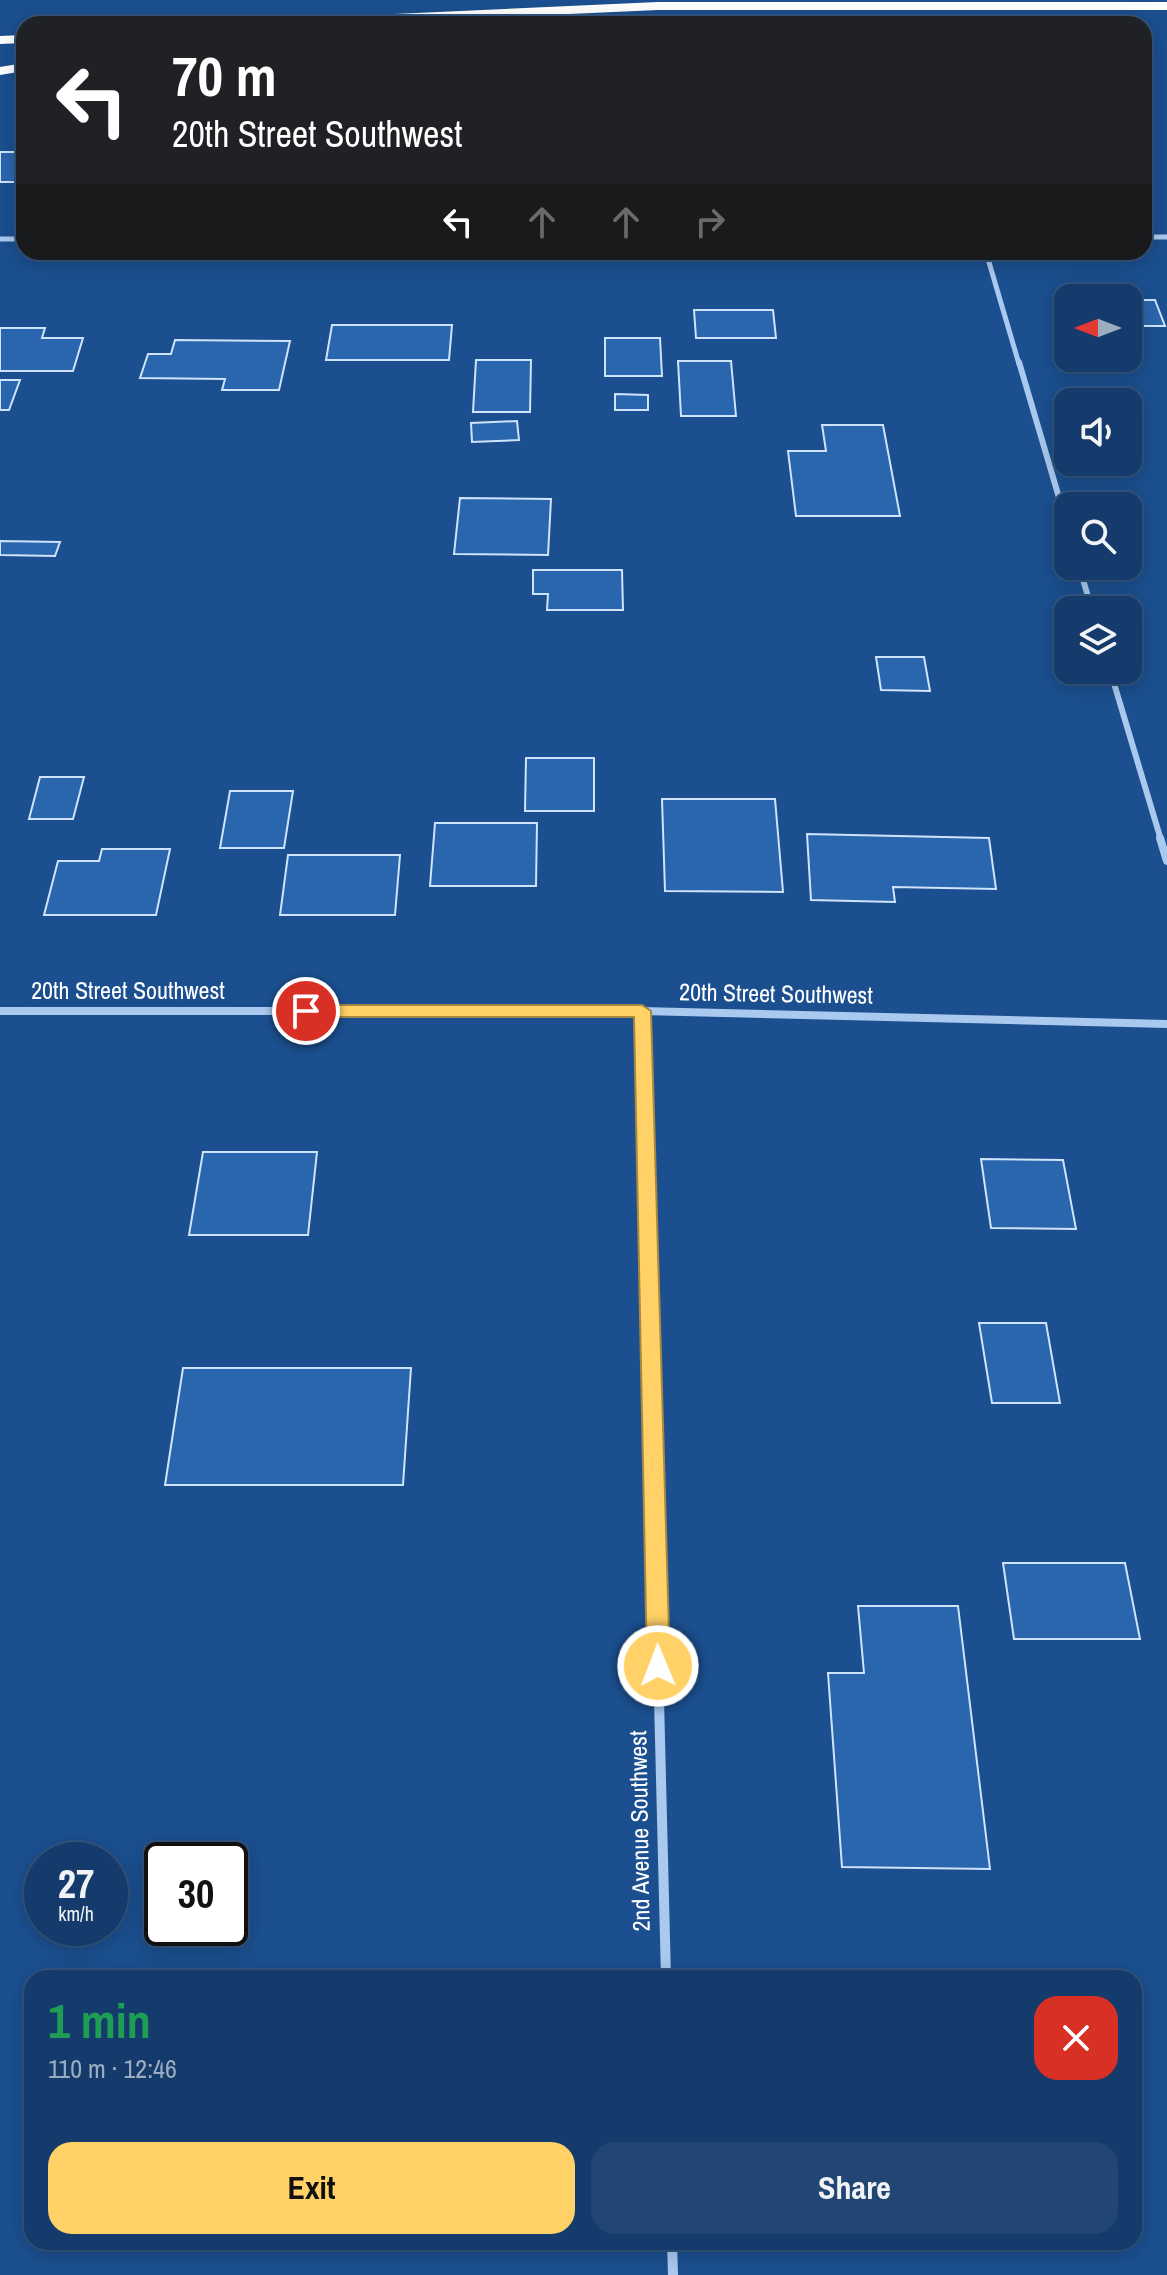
<!DOCTYPE html>
<meta charset="utf-8">
<style>
:root{--surface:#143b6b;--page:#214673;--text:#f1f3f6;--muted:#9dadc1;--line:#33557e;--accent:#ffd166}
body{margin:0;font-family:"Archivo Narrow",sans-serif;background:var(--page);color:var(--text);height:100vh;display:flex;flex-direction:column;font-size:30px;white-space:nowrap}
*{box-sizing:border-box;margin:0}
p{font-size:26px;color:var(--muted)}
.icon{flex:none;width:44px;height:44px;fill:none;stroke:currentColor;stroke-width:2;stroke-linecap:round;stroke-linejoin:round}
.map{position:relative;flex:1;overflow:hidden}
.side{position:absolute;left:24px;top:1970px;width:1118px;height:280px;display:flex;flex-direction:column;background:var(--surface);border-radius:24px;box-shadow:0 4px 20px #0003,0 0 0 2px var(--line)}
.side>*{flex:none}
.hud{position:absolute;left:16px;top:16px;width:1136px;height:244px;border-radius:24px;box-shadow:0 4px 20px #0003,0 0 0 2px var(--line);background:#202124;color:#fff;overflow:hidden}
.needle{width:52px;rotate:270deg}
.buttons{position:absolute;left:1054px;top:284px;display:grid;gap:16px}
.buttons a{display:grid;place-items:center;width:88px;height:88px;border-radius:16px;background:var(--surface);box-shadow:0 4px 20px #0003,0 0 0 2px var(--line);font-size:40px}
.speed{position:absolute;left:24px;top:1842px;display:flex;gap:16px;font-size:40px;font-weight:700;text-align:center}
.speed>*{display:grid;place-content:center;width:104px;height:104px;border-radius:50%;background:var(--surface);box-shadow:0 4px 20px #0003,0 0 0 2px var(--line);line-height:1}
.speed small{font-size:20px;font-weight:400}
.speed .limit{border:4px solid #111;border-radius:12px;background:#fff;color:#111}
.pin{position:absolute;display:grid;place-items:center;width:68px;height:68px;color:#fff;margin:-34px;border:4px solid #fff;border-radius:50%;box-shadow:0 2px 8px #0007}
.me{position:absolute;width:88px;margin:-44px;rotate:359deg;stroke-linejoin:round;filter:drop-shadow(0 0 6px #0008)}
.turn{display:flex;align-items:center;gap:28px;height:168px;padding:0 24px;font-size:36px}
.turn .icon{width:104px;height:104px;stroke-width:2.5}
.turn b{display:block;font-size:56px;line-height:68px}
.lanes{display:flex;align-items:center;height:76px;padding:0 24px;background:#0003;justify-content:center;gap:40px;direction:ltr}
.lanes .off{opacity:.35}
.round{display:grid;place-items:center;flex:none;width:84px;height:84px;border-radius:24px;background:var(--page)}
.head{display:flex;align-items:center;justify-content:space-between;height:136px;padding:0 24px}
h1{font-size:48px;font-weight:800;line-height:60px;color:#1e9e55}
.action{display:flex;gap:16px;margin-top:auto;padding:16px 24px}
.action a{flex:1;height:92px;border-radius:24px;background:var(--accent);color:#111;font-size:32px;font-weight:800;line-height:92px;text-align:center}
.action a+a{background:var(--page);color:var(--text)}
.map>svg:first-child{display:block}
.building{fill:#2a66ad;stroke:#cfe3fa;stroke-width:2}
.lines{fill:none;stroke-linecap:round;stroke-linejoin:round}
.street-far3{stroke:#a9c9ee;stroke-width:5}
.street-far2{stroke:#a9c9ee;stroke-width:6}
.street-far1{stroke:#a9c9ee;stroke-width:8}
.street{stroke:#a9c9ee;stroke-width:10}
.highway{fill:#fff;fill-rule:evenodd}
.route{fill:#ffd166;stroke:#a68842;stroke-width:2}
.labels{text-anchor:middle;stroke-width:8;stroke-linejoin:round;paint-order:stroke}
.street-label{font-size:24px;fill:#fff;stroke:#1b4f8f}
</style>
<div class="map">
<svg width="1167" height="2275" viewBox="0 0 1167 2275">
<rect width="100%" height="100%" fill="#1b4f8f"/>
<g class="building">
<path d="M 0,152 L 24,152 L 15,182 L 0,182 Z"/>
<path d="M 1128,300 L 1155,300 L 1165,326 L 1128,326 Z"/>
<path d="M 694,310 L 773,310 L 776,338 L 696,338 Z"/>
<path d="M 332,325 L 452,325 L 449,360 L 326,360 Z"/>
<path d="M 0,328 L 45,328 L 42,338 L 83,338 L 73,371 L 0,371 Z"/>
<path d="M 605,338 L 660,338 L 662,376 L 605,376 Z"/>
<path d="M 175,340 L 290,341 L 279,390 L 222,390 L 225,379 L 140,378 L 148,354 L 171,354 Z"/>
<path d="M 476,360 L 531,360 L 530,412 L 473,412 Z"/>
<path d="M 678,361 L 731,361 L 736,416 L 681,416 Z"/>
<path d="M 0,380 L 20,380 L 9,410 L 0,410 Z"/>
<path d="M 615,394 L 648,395 L 648,410 L 615,410 Z"/>
<path d="M 517,421 L 519,440 L 472,442 L 471,423 Z"/>
<path d="M 822,425 L 883,425 L 900,516 L 796,516 L 788,451 L 826,451 Z"/>
<path d="M 460,498 L 551,499 L 548,555 L 454,554 Z"/>
<path d="M 0,541 L 60,542 L 55,556 L 0,555 Z"/>
<path d="M 533,570 L 622,570 L 623,610 L 547,610 L 548,594 L 533,594 Z"/>
<path d="M 876,657 L 924,657 L 930,691 L 881,690 Z"/>
<path d="M 526,758 L 594,758 L 594,811 L 525,811 Z"/>
<path d="M 40,777 L 84,777 L 73,819 L 29,819 Z"/>
<path d="M 230,791 L 293,791 L 284,848 L 220,848 Z"/>
<path d="M 662,799 L 775,799 L 783,892 L 665,891 Z"/>
<path d="M 435,823 L 537,823 L 536,886 L 430,886 Z"/>
<path d="M 807,834 L 989,838 L 996,889 L 893,887 L 895,902 L 811,900 Z"/>
<path d="M 102,849 L 170,849 L 156,915 L 44,915 L 58,861 L 99,861 Z"/>
<path d="M 288,855 L 400,855 L 395,915 L 280,915 Z"/>
<path d="M 203,1152 L 317,1152 L 308,1235 L 189,1235 Z"/>
<path d="M 981,1159 L 1063,1160 L 1076,1229 L 991,1228 Z"/>
<path d="M 979,1323 L 1046,1323 L 1060,1403 L 992,1403 Z"/>
<path d="M 183,1368 L 411,1368 L 403,1485 L 165,1485 Z"/>
<path d="M 1003,1563 L 1125,1563 L 1140,1639 L 1014,1639 Z"/>
<path d="M 858,1606 L 958,1606 L 990,1869 L 842,1867 L 828,1673 L 864,1673 Z"/>
</g>
<g class="lines">
<g class="street-far3">
<path d="M 1144,237 L 1167,237"/>
<path d="M 0,239 L 24,239"/>
<path d="M 986,252 L 1019,364"/>
</g>
<g class="street-far2">
<path d="M 1019,362 L 1068,528"/>
<path d="M 1079,566 L 1092,610"/>
<path d="M 1110,670 L 1161,840"/>
</g>
<g class="street-far1">
<path d="M 1160,838 L 1167,861"/>
<path d="M 0,1011 L 642,1011 L 1167,1024"/>
<path d="M 642,1011 L 653,1462"/>
</g>
<g class="street">
<path d="M 653,1460 L 666,1978"/>
<path d="M 672,2242 L 673,2275"/>
</g>
<g class="highway">
<path d="M 658,2 L 1167,2 L 1167,10 L 658,10 L 344,24 L 256,24 L 262,20 Z"/>
<path d="M 744,17 L 750,21 L 748,24 L 656,24 L 662,20 Z"/>
<path d="M 24,35 L 24,43 L 0,44 L 0,36 Z"/>
<path d="M 24,63 L 24,71 L 0,75 L 0,67 Z"/>
</g>
</g>
<path class="route" d="M 306,1005 L 642,1005 L 651,1011 L 670,1666 L 666,1673 L 658,1677 L 650,1673 L 647,1666 L 634,1017 L 306,1017 L 297,1011 Z"/>
<g class="labels">
<g class="street-label">
<text x="128" y="999">20th Street Southwest</text>
<text transform="translate(776 994) rotate(1)" y="8">20th Street Southwest</text>
<text transform="translate(640 1831) rotate(-91)" y="8">2nd Avenue Southwest</text>
</g>
</g>
</svg>
<div class="buttons">
<a><svg class="needle" viewBox="-14 -14 28 28"><path d="M0-13l5 13h-10z" fill="#e53935"/><path d="M0 13l5-13h-10z" fill="#9dadc1"/></svg></a>
<a><svg class="icon" aria-label="sound" viewBox="0 0 24 24"><path d="M4 9h4l5-4v14l-5-4H4zM17 9q2 3 0 6"/></svg></a>
<a><svg class="icon" aria-label="search" viewBox="0 0 24 24"><circle cx="10" cy="10" r="6"/><path d="M15 15l6 6"/></svg></a>
<a><svg class="icon" aria-label="layers" viewBox="0 0 24 24"><path d="M12 4l9 5-9 5-9-5zM3 14l9 5 9-5"/></svg></a>
</div>
<div class="speed"><div>27<small>km/h</small></div><div class="limit">30</div></div>
<div class="pin" style="left:306px;top:1011px;background:#d93025"><svg class="icon" aria-label="arrive" viewBox="0 0 24 24"><path d="M6 21V4h12l-3 4 3 4H6"/></svg></div>
<svg class="me" style="left:658px;top:1666px" viewBox="-20 -20 40 40"><circle r="17" fill="#ffd166" stroke="#fff" stroke-width="3"/><path d="M0-11L8 9 0 5-8 9z" fill="#fff"/></svg>
<div class="hud">
<div class="turn"><svg class="icon" aria-label="left" viewBox="0 0 24 24"><path d="M17 20v-9H6M10 6l-5 5 5 5"/></svg><div><b>70 m</b>20th Street Southwest</div></div>
<div class="lanes"><svg class="icon" aria-label="left" viewBox="0 0 24 24"><path d="M17 20v-9H6M10 6l-5 5 5 5"/></svg><svg class="icon off" aria-label="ahead" viewBox="0 0 24 24"><path d="M12 20V5M6 11l6-6 6 6"/></svg><svg class="icon off" aria-label="ahead" viewBox="0 0 24 24"><path d="M12 20V5M6 11l6-6 6 6"/></svg><svg class="icon off" aria-label="right" viewBox="0 0 24 24"><path d="M7 20v-9h11M14 6l5 5-5 5"/></svg></div>
</div>
<section class="side">
<div class="head"><div><h1>1 min</h1><p>110 m · 12:46</p></div><a class="round" style="background:#d93025;color:#fff"><svg class="icon" aria-label="close" viewBox="0 0 24 24"><path d="M6 6l12 12M18 6L6 18"/></svg></a></div>
<div class="action"><a>Exit</a><a>Share</a></div>
</section>
</div>
